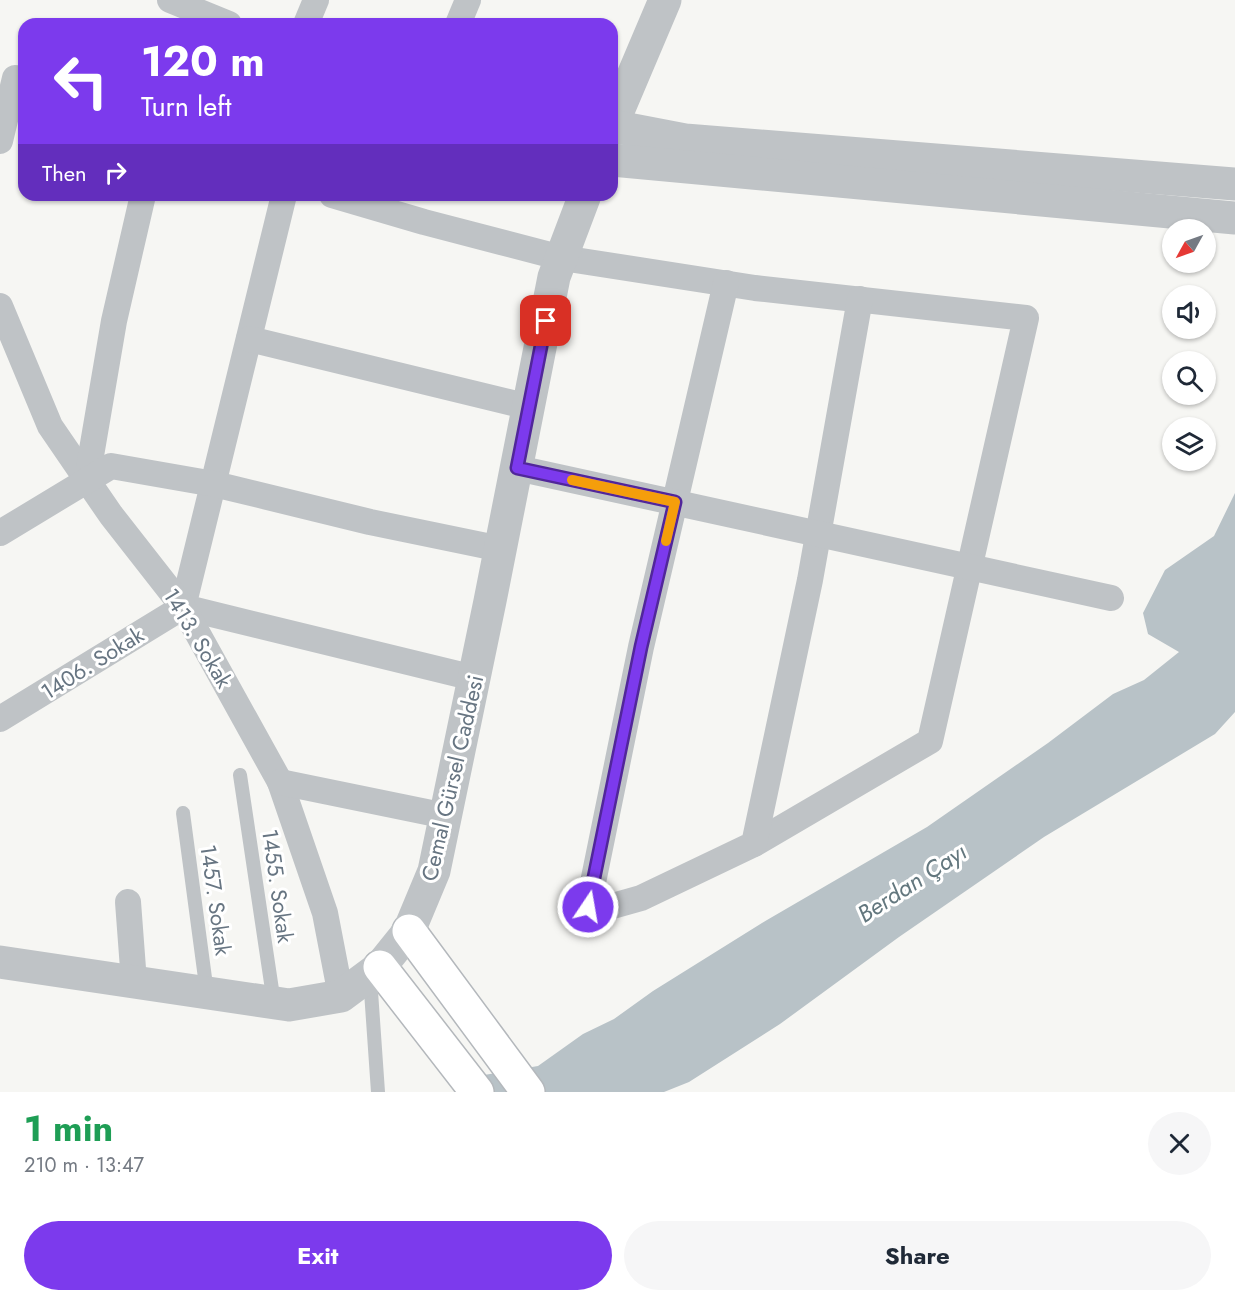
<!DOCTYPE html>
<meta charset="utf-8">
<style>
:root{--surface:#fff;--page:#f6f6f7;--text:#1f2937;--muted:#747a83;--accent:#7c3aed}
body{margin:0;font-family:Jost,sans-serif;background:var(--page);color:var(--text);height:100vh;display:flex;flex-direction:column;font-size:22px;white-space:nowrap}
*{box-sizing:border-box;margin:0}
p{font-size:20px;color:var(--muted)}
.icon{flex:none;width:33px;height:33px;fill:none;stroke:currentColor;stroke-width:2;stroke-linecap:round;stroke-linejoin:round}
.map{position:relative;height:1092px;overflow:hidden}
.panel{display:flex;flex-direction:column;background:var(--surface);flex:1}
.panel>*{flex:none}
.guide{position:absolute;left:18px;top:18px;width:600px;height:183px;border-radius:18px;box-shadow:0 2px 4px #0004;background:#7c3aed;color:#fff;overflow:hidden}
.needle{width:39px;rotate:230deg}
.fabs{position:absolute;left:1162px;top:219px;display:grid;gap:12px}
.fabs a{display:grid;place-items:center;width:54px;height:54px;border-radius:50%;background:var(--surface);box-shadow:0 2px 4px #0004;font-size:30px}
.pin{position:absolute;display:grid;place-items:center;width:51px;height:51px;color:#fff;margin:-26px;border-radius:12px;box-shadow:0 3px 9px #0006}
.me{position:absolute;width:66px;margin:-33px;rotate:12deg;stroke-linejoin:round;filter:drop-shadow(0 0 4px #0008)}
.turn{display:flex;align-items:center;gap:21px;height:126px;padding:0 24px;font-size:27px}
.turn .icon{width:78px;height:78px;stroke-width:2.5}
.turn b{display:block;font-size:42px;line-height:51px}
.then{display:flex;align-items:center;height:57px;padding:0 24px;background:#0003;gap:12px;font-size:22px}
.round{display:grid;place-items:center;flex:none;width:63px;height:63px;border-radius:32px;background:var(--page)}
.head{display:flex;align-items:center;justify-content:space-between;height:102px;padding:0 24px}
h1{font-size:36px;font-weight:700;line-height:45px;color:#1e9e55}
.primary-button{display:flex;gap:12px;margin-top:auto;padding:12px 24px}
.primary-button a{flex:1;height:69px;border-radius:36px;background:var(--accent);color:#fff;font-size:24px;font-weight:700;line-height:69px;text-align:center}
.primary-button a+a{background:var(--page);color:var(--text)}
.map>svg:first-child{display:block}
.water{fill:#b8c2c7}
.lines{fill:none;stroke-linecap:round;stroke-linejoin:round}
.secondary-casing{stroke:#b4b8bc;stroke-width:36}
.service{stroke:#bfc3c6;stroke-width:14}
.minor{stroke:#bfc3c6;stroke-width:26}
.tertiary{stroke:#bfc3c6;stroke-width:33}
.secondary{stroke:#fff;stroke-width:33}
.route-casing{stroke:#51269a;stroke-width:15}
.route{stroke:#7c3aed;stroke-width:10}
.slow{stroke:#f59e0b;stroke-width:10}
.labels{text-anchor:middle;stroke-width:6;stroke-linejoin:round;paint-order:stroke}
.street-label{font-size:22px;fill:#677582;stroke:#fff}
.water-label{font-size:24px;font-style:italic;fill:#63777e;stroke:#fff}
</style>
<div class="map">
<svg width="1235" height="1092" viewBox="0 0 1235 1092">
<rect width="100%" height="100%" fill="#f6f6f3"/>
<path class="water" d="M 1235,493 L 1235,712 L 1215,734 L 1044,837 L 899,937 L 780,1024 L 689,1082 L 664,1092 L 459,1092 L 484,1075 L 538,1066 L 583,1034 L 614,1019 L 653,991 L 767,920 L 927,827 L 1048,743 L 1113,694 L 1144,680 L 1179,652 L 1148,634 L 1143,613 L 1165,570 L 1214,536 Z"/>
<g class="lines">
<g class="secondary-casing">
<g id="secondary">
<path d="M 409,931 L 528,1092"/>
<path d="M 380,967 L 477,1092"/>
</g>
</g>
<g class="service">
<path d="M 240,775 L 274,1003"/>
<path d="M 183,813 L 207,993"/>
<path d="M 370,977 L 378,1092"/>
</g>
<g class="minor">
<path d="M 170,0 L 229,24"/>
<path d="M 306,24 L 316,0"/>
<path d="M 458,24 L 468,0"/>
<path d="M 0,141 L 15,78"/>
<path d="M 284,195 L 183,607 L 474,678"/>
<path d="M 332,195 L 424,222 L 562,258 L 755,288 L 1026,318 L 930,741 L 754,844"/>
<path d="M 726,283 L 641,647 L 588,907 L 602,909 L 641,898 L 754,844 L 810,580 L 860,299"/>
<path d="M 0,306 L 50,426 L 111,515 L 183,607 L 280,782 L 325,913 L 341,996"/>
<path d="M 249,339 L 529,407"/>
<path d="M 517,468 L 1111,598"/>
<path d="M 87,479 L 114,321 L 143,195"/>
<path d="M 0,533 L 111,466 L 214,484 L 370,522 L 501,549"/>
<path d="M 0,719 L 183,607"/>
<path d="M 280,782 L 446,816"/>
<path d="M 128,902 L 134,982"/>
</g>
<g class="tertiary">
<path d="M 612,125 L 665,0"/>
<path d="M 612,126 L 685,140 L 1235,184"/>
<path d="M 612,160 L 1235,218"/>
<path d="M 0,962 L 289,1005 L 341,996 L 380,967 L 409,931 L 434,871 L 490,601 L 554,277 L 585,195"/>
</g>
<use href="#secondary" class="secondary"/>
</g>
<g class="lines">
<g class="route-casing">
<path id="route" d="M 546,321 L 517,468 L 675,502 L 641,647 L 588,907"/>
</g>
<use href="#route" class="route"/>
<path class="slow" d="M 572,480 L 675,502 L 666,541"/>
</g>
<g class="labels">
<g class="street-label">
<text transform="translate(198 638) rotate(59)" y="8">1413. Sokak</text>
<text transform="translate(92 663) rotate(-32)" y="8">1406. Sokak</text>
<text transform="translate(452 778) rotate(-77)" y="8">Cemal Gürsel Caddesi</text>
<text transform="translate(278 886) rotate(82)" y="8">1455. Sokak</text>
<text transform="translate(216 900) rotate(82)" y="8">1457. Sokak</text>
</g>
<g class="water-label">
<text transform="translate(912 883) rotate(-33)" y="8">Berdan Çayı</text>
</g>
</g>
</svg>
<div class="fabs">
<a><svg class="needle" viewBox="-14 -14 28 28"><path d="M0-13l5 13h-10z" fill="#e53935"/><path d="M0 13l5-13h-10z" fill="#747a83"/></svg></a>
<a><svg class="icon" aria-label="sound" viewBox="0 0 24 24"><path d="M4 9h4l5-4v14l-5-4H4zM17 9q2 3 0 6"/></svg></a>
<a><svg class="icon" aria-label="search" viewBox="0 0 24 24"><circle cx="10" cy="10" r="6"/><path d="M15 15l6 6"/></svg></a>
<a><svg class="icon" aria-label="layers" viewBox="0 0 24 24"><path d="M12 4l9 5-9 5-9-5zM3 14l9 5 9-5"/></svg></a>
</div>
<div class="pin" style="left:546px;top:321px;background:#d93025"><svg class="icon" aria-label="arrive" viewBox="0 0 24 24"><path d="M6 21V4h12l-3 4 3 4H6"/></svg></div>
<svg class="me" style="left:588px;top:907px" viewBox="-20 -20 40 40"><circle r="17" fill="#7c3aed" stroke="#fff" stroke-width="3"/><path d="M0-11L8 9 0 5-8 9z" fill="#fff"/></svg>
<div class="guide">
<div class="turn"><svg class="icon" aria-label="left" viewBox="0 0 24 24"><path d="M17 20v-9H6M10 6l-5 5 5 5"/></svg><div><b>120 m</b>Turn left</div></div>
<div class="then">Then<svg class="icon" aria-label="right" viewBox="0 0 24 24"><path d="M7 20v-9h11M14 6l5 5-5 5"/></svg></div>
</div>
</div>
<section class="panel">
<div class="head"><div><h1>1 min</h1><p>210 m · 13:47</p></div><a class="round"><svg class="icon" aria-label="close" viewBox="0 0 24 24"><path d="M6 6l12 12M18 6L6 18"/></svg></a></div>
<div class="primary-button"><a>Exit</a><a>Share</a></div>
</section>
